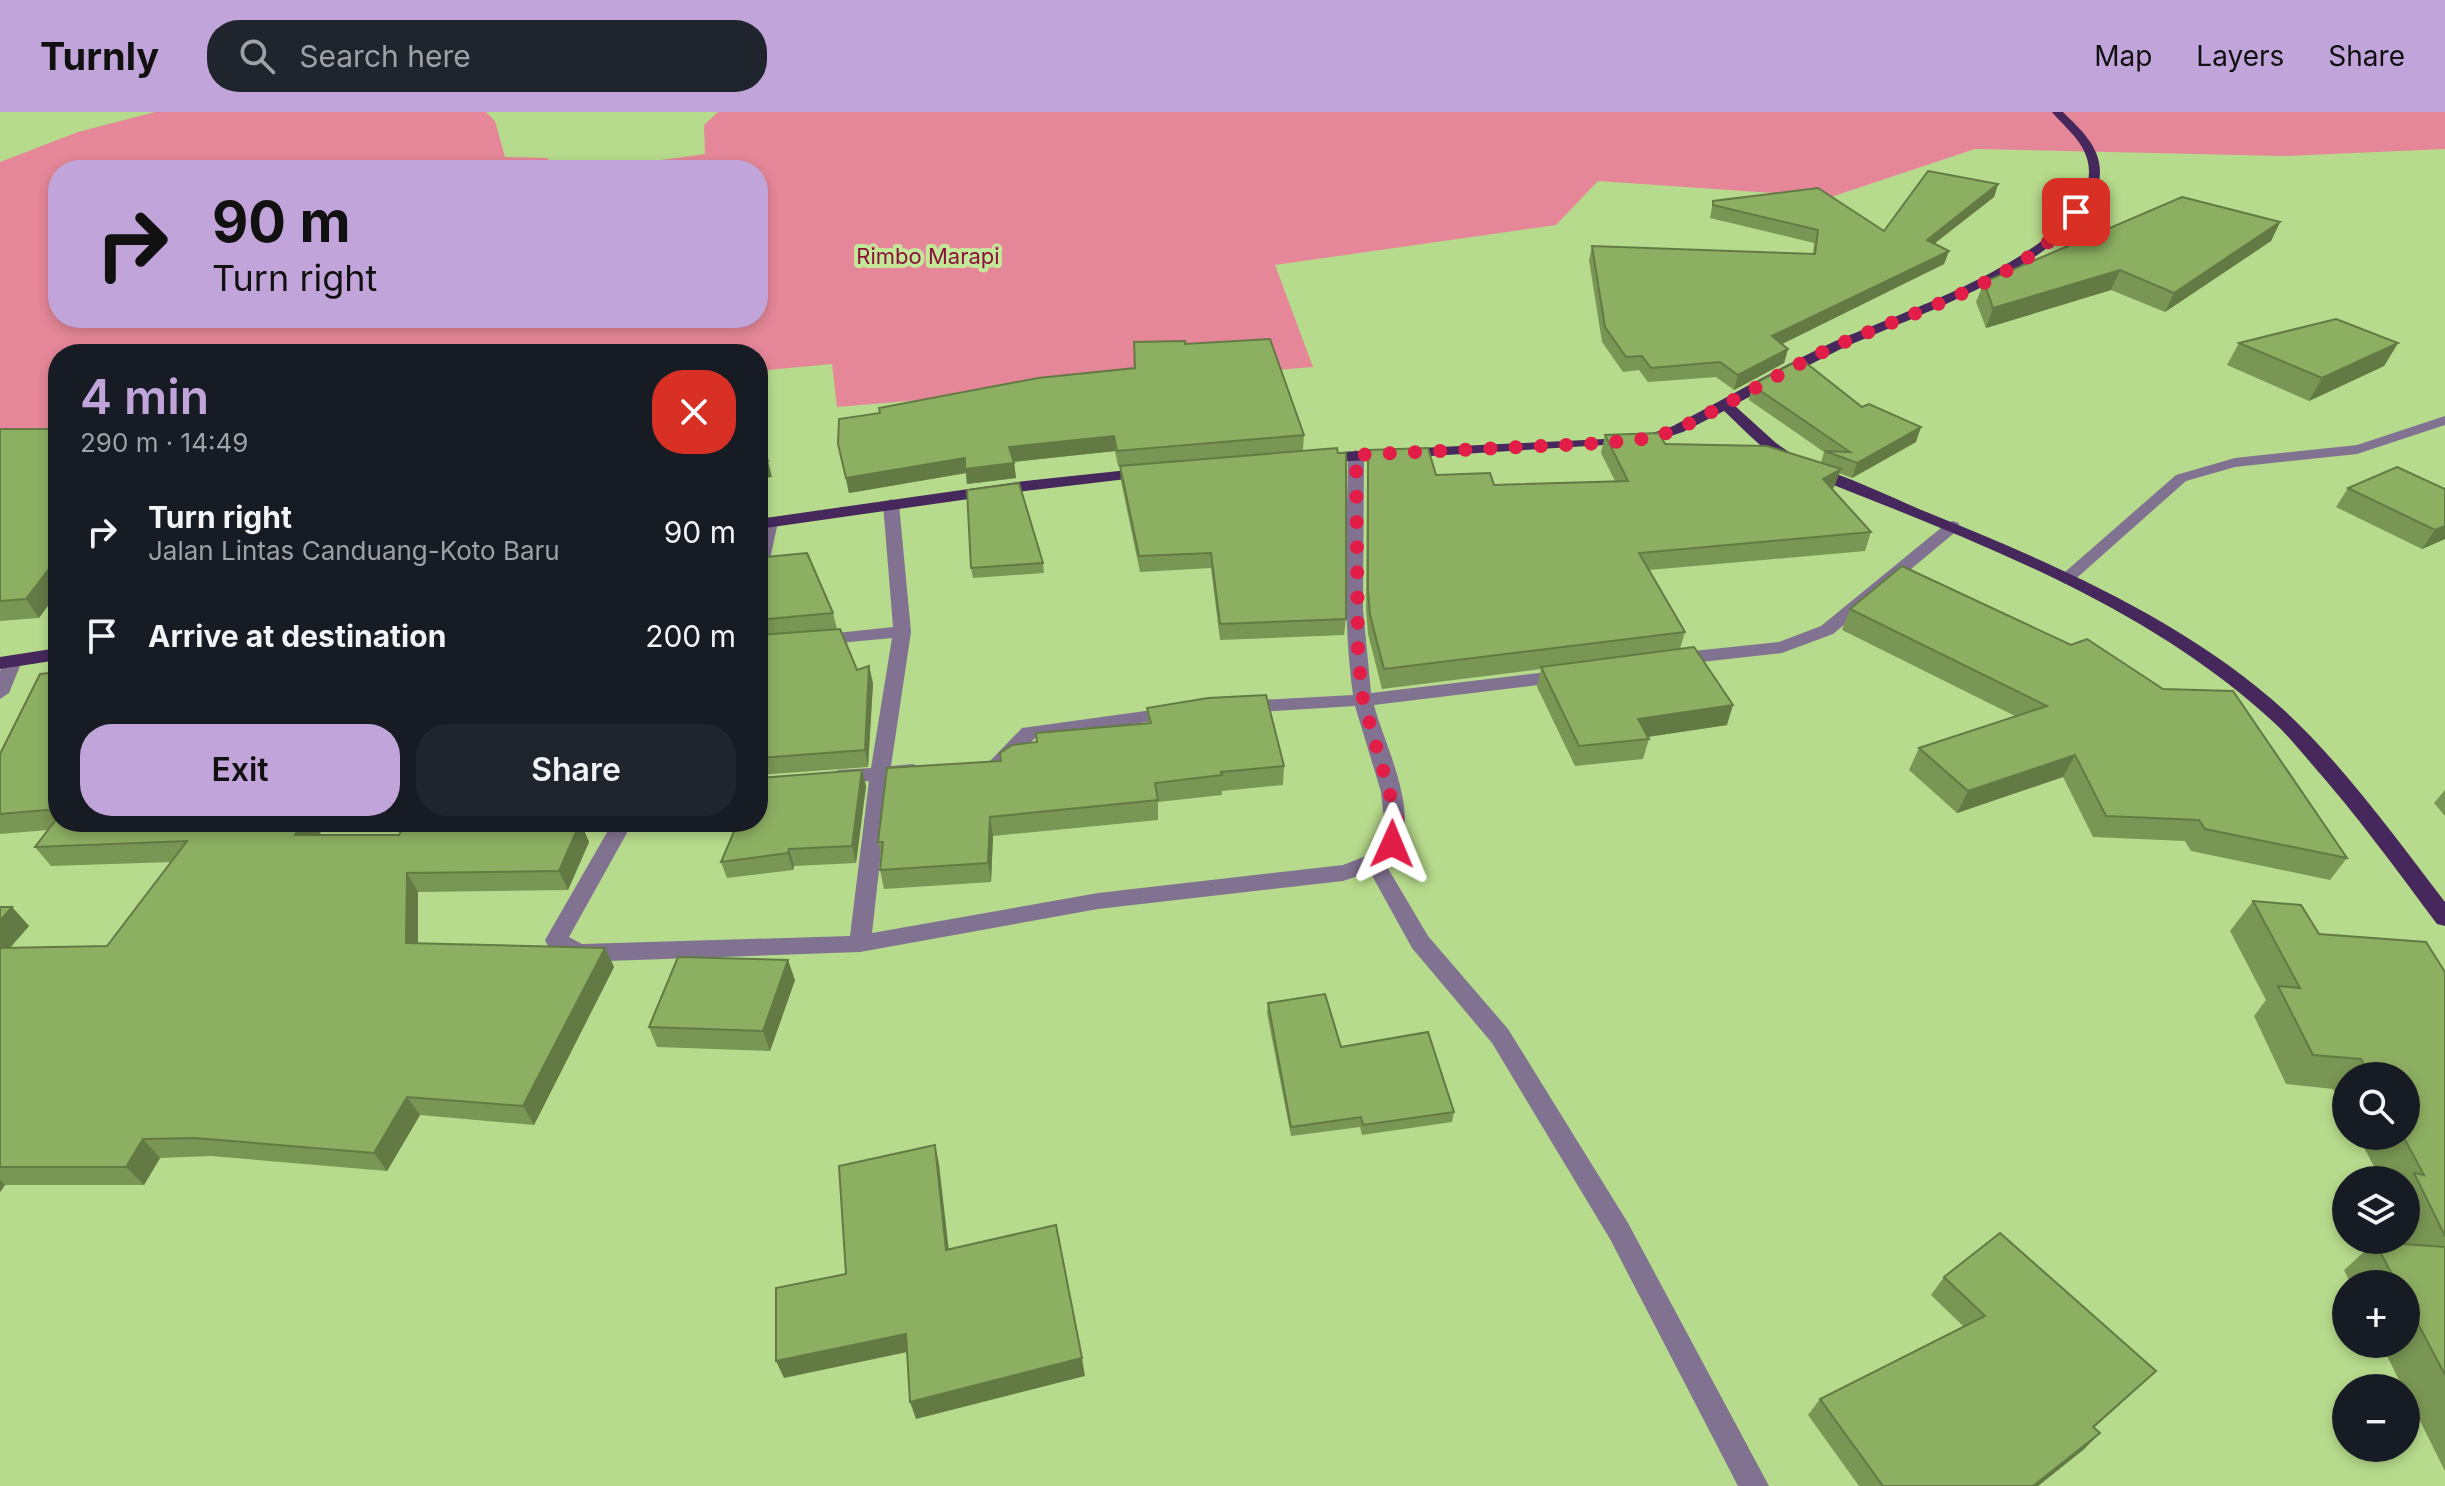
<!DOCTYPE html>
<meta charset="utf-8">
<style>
:root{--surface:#171b24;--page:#20242c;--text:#f1f3f6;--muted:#9ea1a6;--accent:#c1a4da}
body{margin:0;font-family:Inter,sans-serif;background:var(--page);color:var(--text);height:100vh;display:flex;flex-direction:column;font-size:30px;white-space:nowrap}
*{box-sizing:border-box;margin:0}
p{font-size:26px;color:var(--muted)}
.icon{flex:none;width:44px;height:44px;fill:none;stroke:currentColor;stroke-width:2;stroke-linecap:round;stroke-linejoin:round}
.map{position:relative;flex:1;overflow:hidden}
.panel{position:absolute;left:48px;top:232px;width:720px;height:488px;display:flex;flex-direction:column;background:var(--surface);border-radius:32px;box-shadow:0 4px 12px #0003}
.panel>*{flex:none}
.guide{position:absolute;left:48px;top:48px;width:720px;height:168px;border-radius:32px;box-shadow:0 4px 12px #0003;background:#c1a4da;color:#111;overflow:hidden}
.controls{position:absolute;left:2332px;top:950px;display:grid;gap:16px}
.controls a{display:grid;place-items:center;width:88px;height:88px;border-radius:50%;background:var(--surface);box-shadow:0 4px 12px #0003;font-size:40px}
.pin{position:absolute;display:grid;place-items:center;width:68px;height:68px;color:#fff;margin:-34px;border-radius:16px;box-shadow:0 4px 12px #0006}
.me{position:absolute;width:88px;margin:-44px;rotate:1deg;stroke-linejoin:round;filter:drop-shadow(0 0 6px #0008)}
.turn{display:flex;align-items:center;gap:28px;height:168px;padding:0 32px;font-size:36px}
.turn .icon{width:104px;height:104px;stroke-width:2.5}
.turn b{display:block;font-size:56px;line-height:68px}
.round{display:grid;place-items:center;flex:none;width:84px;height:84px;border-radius:32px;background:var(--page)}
.head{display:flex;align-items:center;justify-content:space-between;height:136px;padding:0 32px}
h1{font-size:48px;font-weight:600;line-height:60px;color:var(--accent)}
.cta{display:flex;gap:16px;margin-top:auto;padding:16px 32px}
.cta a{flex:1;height:92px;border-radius:32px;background:var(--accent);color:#111;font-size:32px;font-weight:600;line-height:92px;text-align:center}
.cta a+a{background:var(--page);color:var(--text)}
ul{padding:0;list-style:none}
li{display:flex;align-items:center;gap:24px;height:104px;padding:0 32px}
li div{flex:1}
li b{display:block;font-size:30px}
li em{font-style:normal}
header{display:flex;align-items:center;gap:48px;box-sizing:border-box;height:112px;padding:0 40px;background:var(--accent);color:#111}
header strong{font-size:38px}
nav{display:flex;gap:44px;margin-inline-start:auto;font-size:28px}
.search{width:560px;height:72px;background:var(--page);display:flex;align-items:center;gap:20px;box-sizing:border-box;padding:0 28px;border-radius:32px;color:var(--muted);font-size:30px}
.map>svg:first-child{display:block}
.green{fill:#e58798}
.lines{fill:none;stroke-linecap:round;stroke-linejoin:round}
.minor{fill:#827291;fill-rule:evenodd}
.major{fill:#46285d;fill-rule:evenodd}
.wall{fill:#799654}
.shaded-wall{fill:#637a45}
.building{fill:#8daf62;stroke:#637a45;stroke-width:2}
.route{stroke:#e11d48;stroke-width:14;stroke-dasharray:0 25.2}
.labels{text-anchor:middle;stroke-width:8;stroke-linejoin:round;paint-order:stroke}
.far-park-label{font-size:22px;fill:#8a123b;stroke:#c4e899}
</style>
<header>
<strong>Turnly</strong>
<div class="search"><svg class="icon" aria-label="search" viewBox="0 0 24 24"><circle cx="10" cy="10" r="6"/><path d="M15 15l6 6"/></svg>Search here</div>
<nav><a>Map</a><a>Layers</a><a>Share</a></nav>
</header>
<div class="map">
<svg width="2445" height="1374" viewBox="0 0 2445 1374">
<rect width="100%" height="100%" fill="#b7db8c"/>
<path class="green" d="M 155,0 L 486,0 L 495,9 L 505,45 L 548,46 L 550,58 L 58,58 L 58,206 L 758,206 L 758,58 L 588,58 L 705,42 L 704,13 L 718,0 L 2445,0 L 2445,37 L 2284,44 L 1975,37 L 1831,85 L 1598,69 L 1556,113 L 1275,153 L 1313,255 L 837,295 L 832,252 L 758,259 L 758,242 L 58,242 L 58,327 L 0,333 L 0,50 L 78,20 Z"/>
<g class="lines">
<g class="minor">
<path d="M 2445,304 L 2445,313 L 2357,342 L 2235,355 L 2186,369 L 2071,471 L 2065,472 L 2057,467 L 2176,363 L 2235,346 L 2357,333 Z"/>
<path d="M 1356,338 L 1364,343 L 1363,497 L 1371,581 L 1564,558 L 1573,564 L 1564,570 L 1374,593 C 1385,636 1430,718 1386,753 L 1428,824 L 1508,917 L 1628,1111 L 1769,1374 L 1738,1374 L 1610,1127 L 1492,931 L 1412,836 L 1370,760 L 1343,769 L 1098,797 L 860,840 L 579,850 L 548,834 L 545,828 L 613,710 L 633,710 L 569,825 L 582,832 L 850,824 L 869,669 L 838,672 L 828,665 L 838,658 L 871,656 L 892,526 L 818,533 L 809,528 L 818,523 L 893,515 L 883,392 L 891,387 L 899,392 L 911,520 L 891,654 L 913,652 L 923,659 L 913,666 L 889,668 L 872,821 L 1098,781 L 1343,753 L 1371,742 L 1383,730 L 1385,716 L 1381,680 L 1355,594 L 1241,601 L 1232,595 L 1241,589 L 1353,583 C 1342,503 1347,423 1348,343 Z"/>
<path d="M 770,405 L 778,410 L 766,466 L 758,471 L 758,428 L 762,410 Z"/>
<path d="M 1953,409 L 1959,411 L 1959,417 L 1833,522 L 1782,541 L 1674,553 L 1665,547 L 1674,541 L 1779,530 L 1821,514 L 1947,411 Z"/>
<path d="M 13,543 L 22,549 L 9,581 L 0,587 L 0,559 L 7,545 Z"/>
<path d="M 1174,595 L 1183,601 L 1181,605 L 1035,626 L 1006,655 L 992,655 L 989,650 L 1022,616 Z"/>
</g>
<g class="major">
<path d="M 2052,0 L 2063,0 C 2080,17 2100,34 2100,60 C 2099,145 1901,208 1837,239 C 1802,256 1769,275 1734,293 L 1776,331 L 1802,349 L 1802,355 C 1781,359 1740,313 1724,299 L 1683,320 L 1652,330 L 1319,351 L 1311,346 L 1319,341 L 1605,327 L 1650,322 L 1673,314 C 1725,287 1776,257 1829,232 C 1891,204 2088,140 2089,60 C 2089,33 2068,19 2052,0 Z"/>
<path d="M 1811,354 C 1848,364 1884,382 1919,397 C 2043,447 2185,507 2285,599 C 2345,655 2395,725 2445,790 L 2445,814 L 2437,812 C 2396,757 2356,702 2310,650 C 2297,635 2284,619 2269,606 C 2139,488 1966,426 1806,362 L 1803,359 Z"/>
<path d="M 1147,356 L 1152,358 L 1152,364 L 1025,379 L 758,417 L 758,407 L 1025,369 Z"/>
<path d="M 58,536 L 58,548 L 0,557 L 0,545 Z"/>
</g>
</g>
<g class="wall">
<path d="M 1998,72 L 1994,85 L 1934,132 L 1949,139 L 1944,152 L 1782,232 L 1788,237 L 1784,251 L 1734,278 L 1716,265 L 1648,270 L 1639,258 L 1623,260 L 1602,230 L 1589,148 L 1592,134 L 1813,142 L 1814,131 L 1710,106 L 1713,89 L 1884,119 Z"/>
<path d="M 2280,110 L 2271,129 L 2165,200 L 2111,178 L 1986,216 L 1976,190 L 1984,170 Z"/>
<path d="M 2239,231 L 2398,231 L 2384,254 L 2309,289 L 2227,253 Z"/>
<path d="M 1185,232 L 1304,323 L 1303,338 L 1346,507 L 1344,523 L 1220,528 L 1211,456 L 1140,460 L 1121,369 L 1120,354 L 1118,354 L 1115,339 L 1014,350 L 1016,366 L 967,372 L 966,361 L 849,381 L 838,332 L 880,301 L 1135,256 Z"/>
<path d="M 1752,273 L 1862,295 L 1916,330 L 1852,366 L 1839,361 L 1834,375 L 1832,377 L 1871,420 L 1865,439 L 1649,458 L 1685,520 L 1680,537 L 1727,613 L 1648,625 L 1649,627 L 1643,647 L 1575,654 L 1537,575 L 1541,557 L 1382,577 L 1368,522 L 1366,497 L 1367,356 L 1368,338 L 1436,363 L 1494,373 L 1615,369 L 1601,341 L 1605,323 L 1821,351 L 1824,340 L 1749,288 Z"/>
<path d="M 0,317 L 58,317 L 58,480 L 39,506 L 0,509 Z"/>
<path d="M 2348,376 L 2445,377 L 2445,427 L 2422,437 L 2336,395 Z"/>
<path d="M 1043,451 L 1044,461 L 973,466 L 971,456 Z"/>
<path d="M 758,454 L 833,501 L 837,517 L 857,558 L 873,571 L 868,655 L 758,663 Z"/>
<path d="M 1902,454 L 2347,746 L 2330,768 L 2191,739 L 2185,729 L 2093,725 L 2063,665 L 1957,701 L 1909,658 L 1919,636 L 2015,604 L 1842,518 L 1850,497 Z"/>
<path d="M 58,560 L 58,710 L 327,710 L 319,723 L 399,723 L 406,710 L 583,710 L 582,714 L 589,730 L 568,778 L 418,780 L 418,832 L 605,836 L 614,855 L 534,1013 L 420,1003 L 387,1059 L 211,1044 L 160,1046 L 144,1073 L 5,1073 L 0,1080 L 0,795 L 12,795 L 29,814 L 10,836 L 107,834 L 172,750 L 51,754 L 35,735 L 48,718 L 0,722 L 0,642 Z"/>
<path d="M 1147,596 L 1284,654 L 1283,673 L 1222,679 L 1222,683 L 1158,690 L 1158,708 L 993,724 L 991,770 L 884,777 L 880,758 L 881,742 L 878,730 L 1001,649 L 1037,630 L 1148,611 Z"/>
<path d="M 866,674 L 856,751 L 794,754 L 793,758 L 727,766 L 721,750 L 733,720 L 712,710 L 758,710 Z"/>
<path d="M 2445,678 L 2445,704 L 2434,691 Z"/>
<path d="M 2253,789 L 2319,822 L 2445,860 L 2445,1359 L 2406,1281 L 2406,1276 L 2403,1276 L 2381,1232 L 2406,1232 L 2406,1172 L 2351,1172 L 2344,1158 L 2375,1130 L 2403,1132 L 2401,1128 L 2406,1128 L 2406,1068 L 2381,1068 L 2358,1024 L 2406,1024 L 2406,964 L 2346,964 L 2346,1001 L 2333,977 L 2286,972 L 2254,904 L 2266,888 L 2230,819 Z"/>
<path d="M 795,868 L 770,939 L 657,935 L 649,915 Z"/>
<path d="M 1268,891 L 1454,1000 L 1452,1010 L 1362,1023 L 1360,1015 L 1291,1024 L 1267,901 Z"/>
<path d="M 1944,1165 L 2156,1259 L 2094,1315 L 2100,1321 L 2083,1338 L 2038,1374 L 1859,1374 L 1808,1303 L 1820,1287 L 1964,1215 L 1931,1183 Z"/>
</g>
<g class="shaded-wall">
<path d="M 1998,72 L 1994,85 L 1922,141 L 1927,128 Z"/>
<path d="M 2280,110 L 2271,129 L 2165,200 L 2174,181 Z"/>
<path d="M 1949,139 L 1944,152 L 1768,239 L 1772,224 Z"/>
<path d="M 2120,158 L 2111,178 L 1986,216 L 1993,196 Z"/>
<path d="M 2398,231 L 2384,254 L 2309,289 L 2322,266 Z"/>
<path d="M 1788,237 L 1784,251 L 1734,278 L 1738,263 Z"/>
<path d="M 1921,315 L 1916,330 L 1852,366 L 1857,351 Z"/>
<path d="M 1114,324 L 1115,339 L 1011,350 L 1009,335 Z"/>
<path d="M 965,346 L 1014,351 L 1016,366 L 967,372 L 966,361 L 849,381 L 846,366 Z"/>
<path d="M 768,349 L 772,365 L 758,367 L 758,351 Z"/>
<path d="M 1841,357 L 1834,375 L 1817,385 L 1823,367 Z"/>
<path d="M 2445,414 L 2445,427 L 2422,437 L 2435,418 Z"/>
<path d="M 58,445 L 58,480 L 39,506 L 26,487 Z"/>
<path d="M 869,554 L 873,571 L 868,655 L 865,638 Z"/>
<path d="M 1733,593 L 1727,613 L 1633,627 L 1638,607 Z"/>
<path d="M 2075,643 L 2063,665 L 1957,701 L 1968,679 Z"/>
<path d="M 862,658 L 866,674 L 856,751 L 852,734 Z"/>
<path d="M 990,705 L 993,724 L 991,770 L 988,751 Z"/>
<path d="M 304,710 L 327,710 L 307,742 L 295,723 Z"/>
<path d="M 568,710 L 583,710 L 582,714 L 589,730 L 568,778 L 559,759 Z"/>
<path d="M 789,737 L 794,754 L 793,758 L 788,741 Z"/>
<path d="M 407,761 L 418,780 L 418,850 L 406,831 Z"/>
<path d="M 12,795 L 29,814 L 0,847 L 0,809 Z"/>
<path d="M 605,836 L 614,855 L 534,1013 L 523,994 Z"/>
<path d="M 788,848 L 795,868 L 770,939 L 763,919 Z"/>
<path d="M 407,985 L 420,1003 L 387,1059 L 374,1041 Z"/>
<path d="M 143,1027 L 160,1046 L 144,1073 L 126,1055 Z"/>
<path d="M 935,1033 L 939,1052 L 951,1157 L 946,1138 Z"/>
<path d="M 0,1068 L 5,1073 L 0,1080 Z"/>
<path d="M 906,1222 L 912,1239 L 784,1266 L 776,1249 Z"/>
<path d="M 1082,1246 L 1085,1264 L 916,1307 L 910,1290 Z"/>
<path d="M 2156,1259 L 2138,1276 L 2077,1331 L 2093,1315 Z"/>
<path d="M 2100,1321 L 2083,1338 L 2038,1374 L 2033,1374 Z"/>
</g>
<g class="building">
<path d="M 1928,59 L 1998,72 L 1927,128 L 1949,139 L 1772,224 L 1788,237 L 1738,263 L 1720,250 L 1651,256 L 1642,244 L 1626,245 L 1605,215 L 1592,134 L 1815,142 L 1818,118 L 1713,93 L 1713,89 L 1818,76 L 1884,119 Z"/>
<path d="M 2182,85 L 2280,110 L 2174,181 L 2120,158 L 1993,196 L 1984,170 Z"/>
<path d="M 2336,207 L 2398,231 L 2322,266 L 2239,231 Z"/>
<path d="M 1270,227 L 1304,323 L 1117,339 L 1114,324 L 1009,335 L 1014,351 L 965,357 L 965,346 L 846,366 L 838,332 L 839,307 L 880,301 L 879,296 L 1038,266 L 1135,256 L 1134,230 L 1185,229 L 1185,232 Z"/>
<path d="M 1801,247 L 1862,295 L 1869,292 L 1921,315 L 1857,351 L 1825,339 L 1850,340 L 1752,273 Z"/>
<path d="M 0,317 L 58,317 L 58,445 L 26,487 L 0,489 Z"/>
<path d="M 1659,321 L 1665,332 L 1767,334 L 1841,357 L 1823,367 L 1871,420 L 1639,441 L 1685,520 L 1384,557 L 1370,503 L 1368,478 L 1368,338 L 1428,336 L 1436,363 L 1490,361 L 1494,373 L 1628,369 L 1605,323 Z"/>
<path d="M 758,325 L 768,349 L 758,351 Z"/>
<path d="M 1337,336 L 1338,341 L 1346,341 L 1346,507 L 1220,512 L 1211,441 L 1139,444 L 1120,354 Z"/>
<path d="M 2397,355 L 2445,377 L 2445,414 L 2435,418 L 2348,376 Z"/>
<path d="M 1019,371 L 1043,451 L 971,456 L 967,378 Z"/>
<path d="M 807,441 L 833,501 L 758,508 L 758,454 L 763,452 L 766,445 Z"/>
<path d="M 1902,454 L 2071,533 L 2087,527 L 2163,577 L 2233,579 L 2347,746 L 2205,717 L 2199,708 L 2106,704 L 2075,643 L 1968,679 L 1919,636 L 2047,594 L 1850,497 Z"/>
<path d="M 840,517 L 857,558 L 869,554 L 865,638 L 758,646 L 758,523 Z"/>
<path d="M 1694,535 L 1733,593 L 1638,607 L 1649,627 L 1579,634 L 1541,555 Z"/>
<path d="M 58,560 L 58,697 L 0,702 L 0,642 L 40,562 Z"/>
<path d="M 1266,583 L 1284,654 L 1221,660 L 1222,663 L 1155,671 L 1158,688 L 990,705 L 988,751 L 880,758 L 883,730 L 878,730 L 887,656 L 1001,649 L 1000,641 L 1012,633 L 1037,630 L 1036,621 L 1151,611 L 1147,596 L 1208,586 Z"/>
<path d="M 862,658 L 852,734 L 789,737 L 788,741 L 721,750 L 738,710 L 758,710 L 758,666 Z"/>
<path d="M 58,705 L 58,710 L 304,710 L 295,723 L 399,723 L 406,710 L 580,711 L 559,759 L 407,761 L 406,831 L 605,836 L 523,994 L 407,985 L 374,1041 L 195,1026 L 143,1027 L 126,1055 L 0,1055 L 0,836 L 107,834 L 187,729 L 35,735 Z"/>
<path d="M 2253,789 L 2301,793 L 2319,822 L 2426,830 L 2445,860 L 2445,1124 L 2414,1061 L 2424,1063 L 2403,1024 L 2406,1024 L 2406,964 L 2370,964 L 2361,947 L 2313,943 L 2278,874 L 2300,876 Z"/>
<path d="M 0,795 L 12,795 L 0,809 Z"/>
<path d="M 678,845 L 788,848 L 763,919 L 649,915 Z"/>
<path d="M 1325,882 L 1341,935 L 1428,920 L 1454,1000 L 1363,1013 L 1361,1005 L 1291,1015 L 1268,891 Z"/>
<path d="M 935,1033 L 946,1138 L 1056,1113 L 1082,1246 L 910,1290 L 906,1222 L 776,1249 L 776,1176 L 846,1162 L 839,1054 Z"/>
<path d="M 2000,1121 L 2156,1259 L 2093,1315 L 2100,1321 L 2033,1374 L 1883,1374 L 1820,1287 L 1985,1204 L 1944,1165 Z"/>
<path d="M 2375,1130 L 2445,1135 L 2445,1263 L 2406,1189 L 2406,1172 L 2397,1172 Z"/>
</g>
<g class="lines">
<path class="route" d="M 1392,732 L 1397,707 L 1363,588 L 1358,542 L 1356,343 L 1605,331 L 1652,326 L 1678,317 C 1730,292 1777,262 1829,237 C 1904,202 2028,169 2076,100"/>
</g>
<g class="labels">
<g class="far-park-label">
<text x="928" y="152">Rimbo Marapi</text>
</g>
</g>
</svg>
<div class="controls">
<a><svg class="icon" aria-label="search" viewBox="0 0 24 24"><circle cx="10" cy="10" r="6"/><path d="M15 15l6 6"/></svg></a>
<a><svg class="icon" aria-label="layers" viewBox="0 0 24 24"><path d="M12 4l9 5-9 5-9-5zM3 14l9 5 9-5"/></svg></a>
<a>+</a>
<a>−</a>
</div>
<div class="pin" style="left:2076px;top:100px;background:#d93025"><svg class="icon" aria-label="arrive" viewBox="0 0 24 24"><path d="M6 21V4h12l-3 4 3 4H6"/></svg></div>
<svg class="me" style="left:1392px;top:732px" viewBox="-20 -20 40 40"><path d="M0-17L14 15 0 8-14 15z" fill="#e11d48" stroke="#fff" stroke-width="4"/></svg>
<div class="guide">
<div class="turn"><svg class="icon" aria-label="right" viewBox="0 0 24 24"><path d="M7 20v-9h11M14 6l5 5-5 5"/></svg><div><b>90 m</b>Turn right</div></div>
</div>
<section class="panel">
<div class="head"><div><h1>4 min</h1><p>290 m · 14:49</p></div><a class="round" style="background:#d93025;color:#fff"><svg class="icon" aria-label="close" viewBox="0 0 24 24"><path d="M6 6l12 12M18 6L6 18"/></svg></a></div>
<ul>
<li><svg class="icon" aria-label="right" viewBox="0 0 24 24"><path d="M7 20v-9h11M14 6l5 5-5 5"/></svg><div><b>Turn right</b><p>Jalan Lintas Canduang-Koto Baru</p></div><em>90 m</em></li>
<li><svg class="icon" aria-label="arrive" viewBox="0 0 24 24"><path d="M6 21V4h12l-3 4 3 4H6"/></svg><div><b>Arrive at destination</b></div><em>200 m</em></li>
</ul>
<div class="cta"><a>Exit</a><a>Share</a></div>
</section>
</div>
